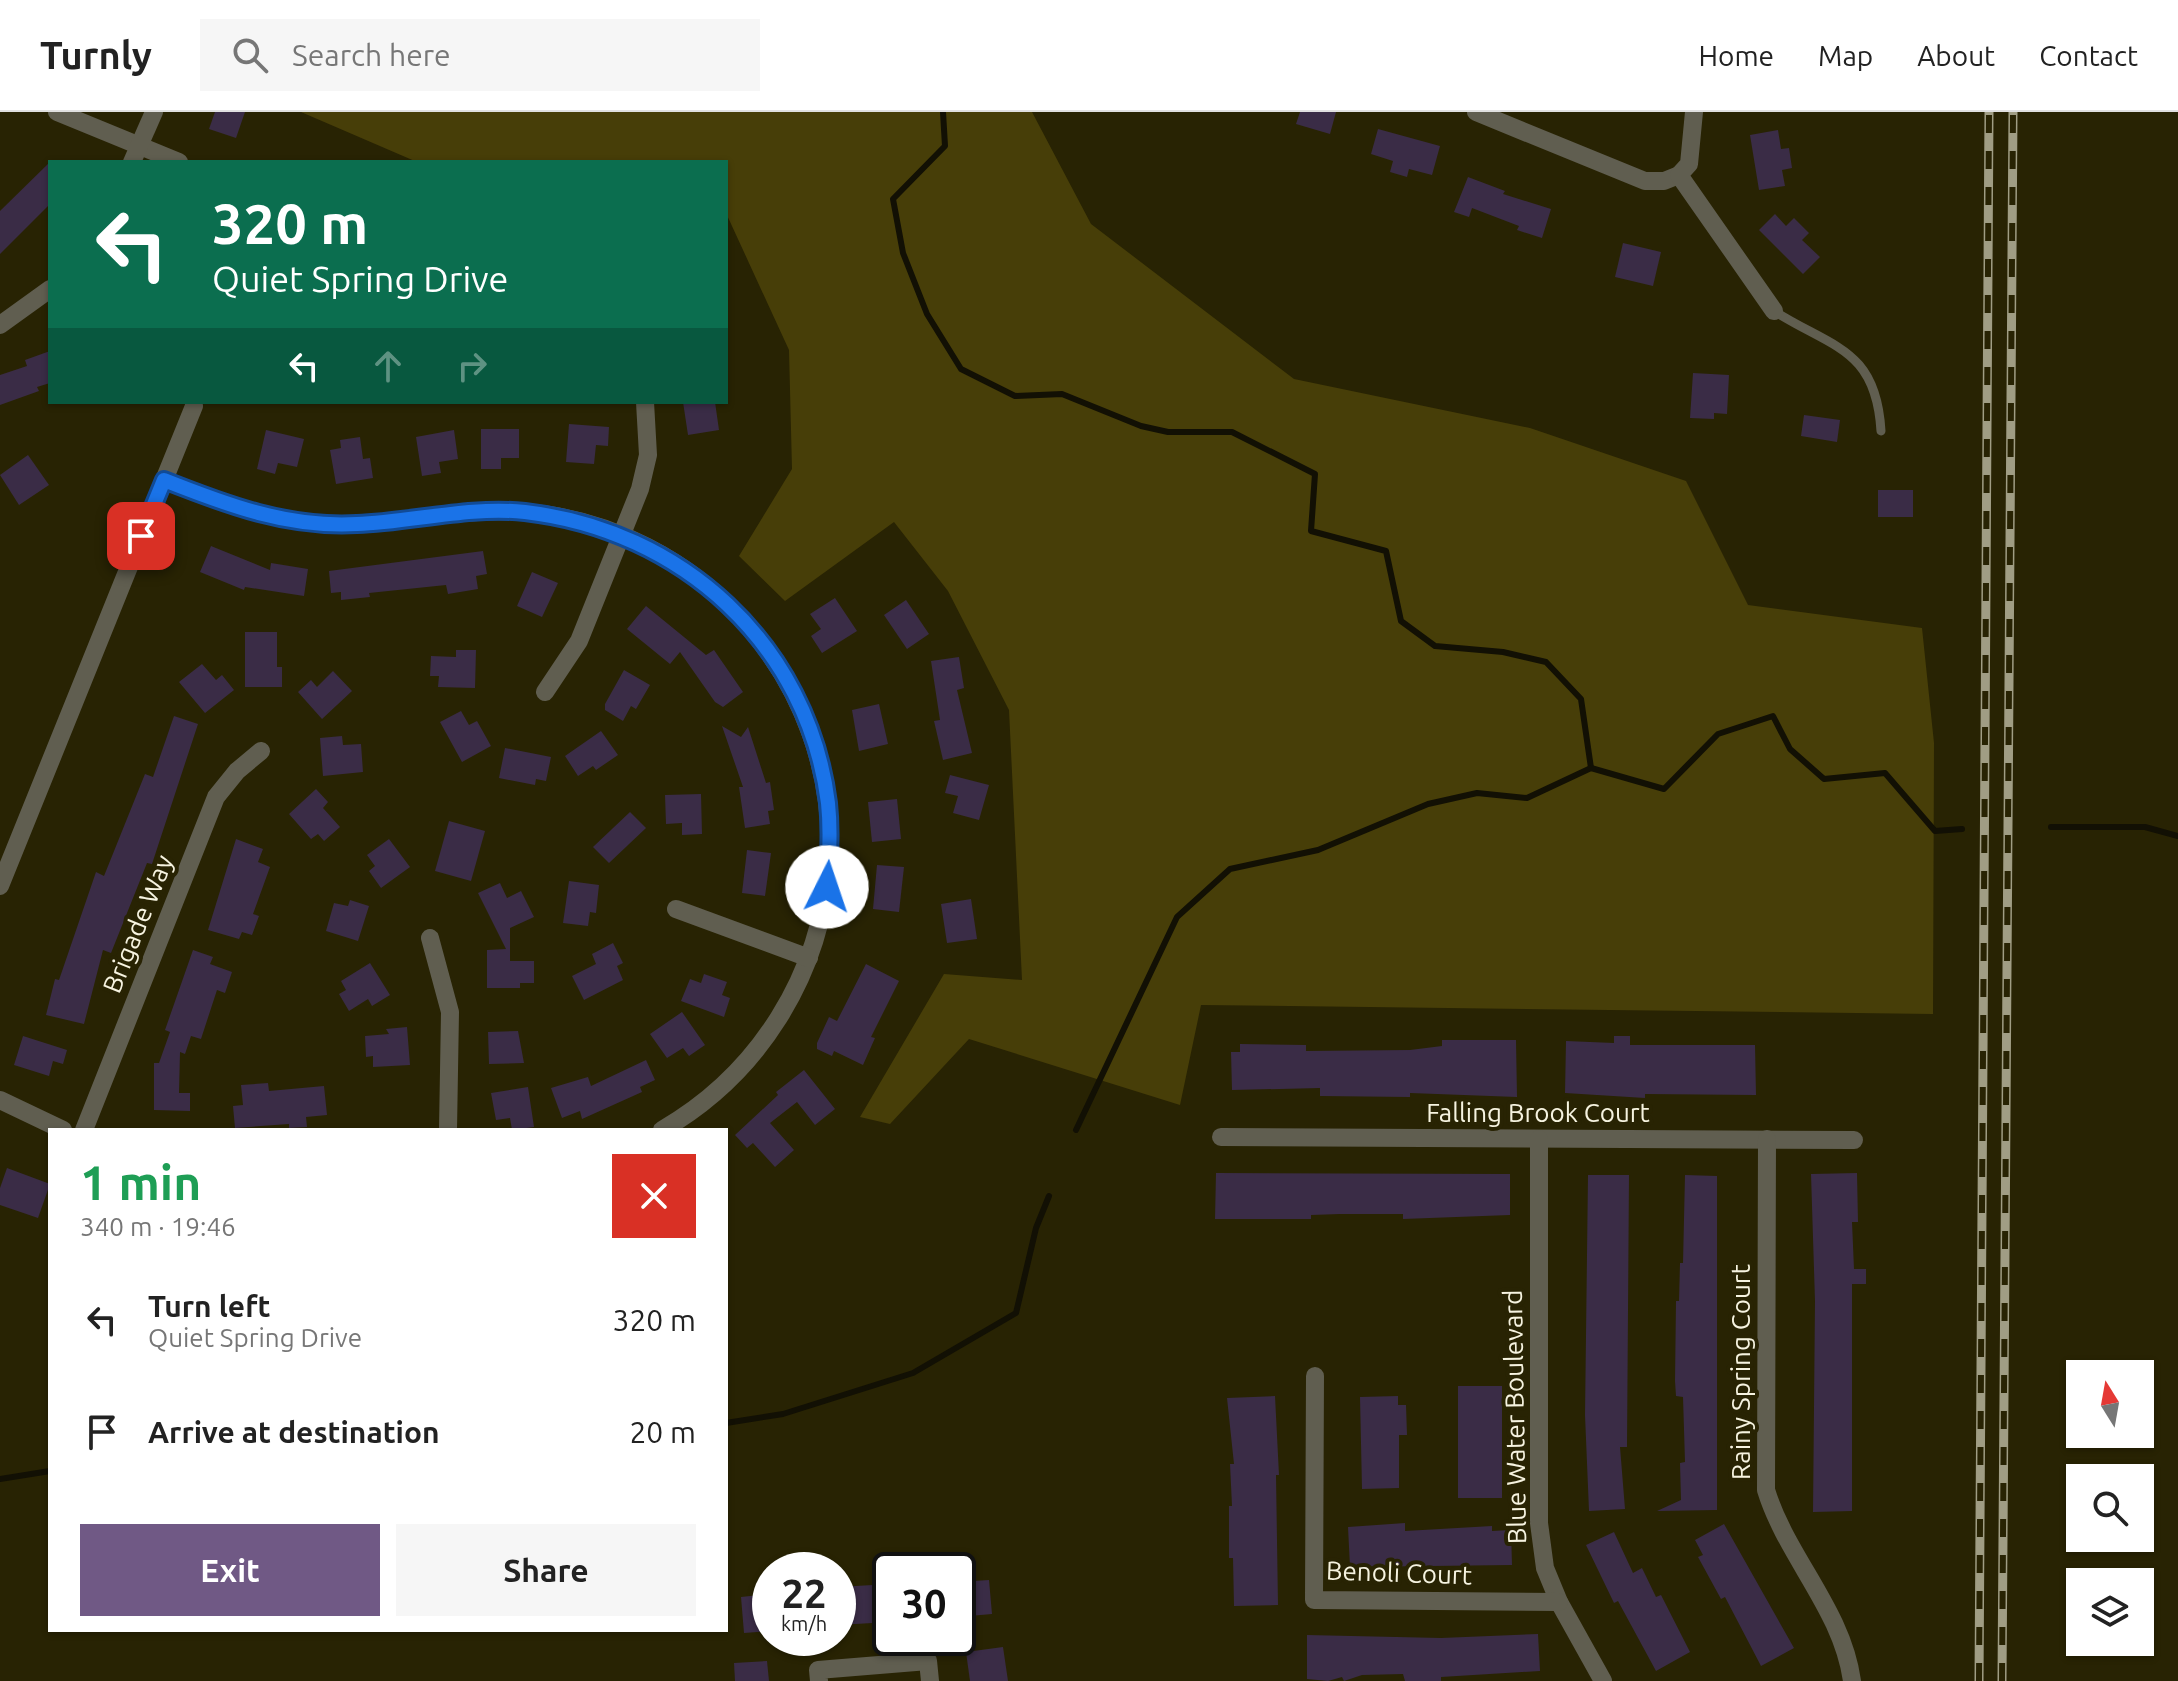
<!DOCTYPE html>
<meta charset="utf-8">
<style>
:root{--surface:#fff;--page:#f6f6f6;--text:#222;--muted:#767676;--line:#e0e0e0;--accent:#705985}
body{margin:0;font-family:Ubuntu,sans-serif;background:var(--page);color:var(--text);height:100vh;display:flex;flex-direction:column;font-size:30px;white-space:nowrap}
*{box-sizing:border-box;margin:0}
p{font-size:26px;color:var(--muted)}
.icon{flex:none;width:44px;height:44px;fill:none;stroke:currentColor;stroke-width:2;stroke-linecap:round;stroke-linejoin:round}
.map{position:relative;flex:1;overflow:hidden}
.sheet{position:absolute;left:48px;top:1016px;width:680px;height:504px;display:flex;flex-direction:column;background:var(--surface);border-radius:0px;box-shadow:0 2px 6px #0004}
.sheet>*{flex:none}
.guide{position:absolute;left:48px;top:48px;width:680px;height:244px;border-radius:0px;box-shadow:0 2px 6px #0004;background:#0b6e4f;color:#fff;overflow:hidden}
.needle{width:52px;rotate:349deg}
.controls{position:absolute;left:2066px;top:1248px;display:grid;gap:16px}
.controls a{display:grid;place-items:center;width:88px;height:88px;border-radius:0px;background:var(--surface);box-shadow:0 2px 6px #0004;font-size:40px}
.speed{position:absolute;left:752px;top:1440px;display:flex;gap:16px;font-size:40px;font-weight:700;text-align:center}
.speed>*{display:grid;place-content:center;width:104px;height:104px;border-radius:50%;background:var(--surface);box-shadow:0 2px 6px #0004;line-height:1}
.speed small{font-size:20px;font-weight:400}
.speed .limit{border:4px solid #111;border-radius:12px;background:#fff;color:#111}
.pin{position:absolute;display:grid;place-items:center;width:68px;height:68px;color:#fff;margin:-34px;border-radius:16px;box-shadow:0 4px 12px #0006}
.me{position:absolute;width:88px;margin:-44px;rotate:4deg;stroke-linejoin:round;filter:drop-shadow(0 0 6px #0008)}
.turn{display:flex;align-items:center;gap:28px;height:168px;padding:0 32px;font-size:36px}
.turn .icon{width:104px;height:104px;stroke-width:2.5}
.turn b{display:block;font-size:56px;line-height:68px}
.lanes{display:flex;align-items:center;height:76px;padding:0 32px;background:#0003;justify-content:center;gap:40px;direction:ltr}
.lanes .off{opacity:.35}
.round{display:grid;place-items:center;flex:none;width:84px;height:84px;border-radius:0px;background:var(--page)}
.head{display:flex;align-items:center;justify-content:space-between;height:136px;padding:0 32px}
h1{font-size:48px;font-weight:700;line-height:60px;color:#1e9e55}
.primary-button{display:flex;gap:16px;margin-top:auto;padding:16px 32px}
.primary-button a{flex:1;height:92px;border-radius:0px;background:var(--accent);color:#fff;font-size:32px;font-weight:700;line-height:92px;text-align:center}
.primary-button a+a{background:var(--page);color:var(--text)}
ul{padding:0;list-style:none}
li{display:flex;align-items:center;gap:24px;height:112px;padding:0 32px}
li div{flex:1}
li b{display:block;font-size:30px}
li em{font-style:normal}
header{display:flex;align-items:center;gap:48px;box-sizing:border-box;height:112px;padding:0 40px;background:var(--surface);border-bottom:2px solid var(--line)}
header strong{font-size:38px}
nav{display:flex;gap:44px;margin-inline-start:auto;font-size:28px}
.search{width:560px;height:72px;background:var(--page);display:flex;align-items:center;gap:20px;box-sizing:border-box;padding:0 28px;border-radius:0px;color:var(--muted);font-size:30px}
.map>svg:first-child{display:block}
.green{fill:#473e08}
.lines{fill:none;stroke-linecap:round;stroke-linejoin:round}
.stream{stroke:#121004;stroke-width:6}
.building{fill:#3a2c46}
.lane{stroke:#605e50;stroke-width:9}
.street{stroke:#605e50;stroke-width:18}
.rail-casing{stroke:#a09d84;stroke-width:9}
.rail{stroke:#282303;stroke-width:6;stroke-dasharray:18;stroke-linecap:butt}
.route-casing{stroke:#114b97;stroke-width:20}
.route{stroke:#1a73e8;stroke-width:14}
.labels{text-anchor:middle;stroke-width:8;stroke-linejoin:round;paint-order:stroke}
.street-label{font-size:26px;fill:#f6f3e0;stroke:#282303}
</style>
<header>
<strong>Turnly</strong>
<div class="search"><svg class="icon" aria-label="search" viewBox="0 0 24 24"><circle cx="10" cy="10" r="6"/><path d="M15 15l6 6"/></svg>Search here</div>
<nav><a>Home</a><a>Map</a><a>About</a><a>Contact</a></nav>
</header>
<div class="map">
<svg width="2178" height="1569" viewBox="0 0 2178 1569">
<rect width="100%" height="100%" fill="#282303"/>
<path class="green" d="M 301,0 L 1032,0 L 1091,112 L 1294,267 L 1530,316 L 1686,369 L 1748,493 L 1922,516 L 1934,631 L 1933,902 L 1201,893 L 1180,993 L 969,927 L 890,1012 L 860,1005 L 944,862 L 1022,868 L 1009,598 L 948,479 L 894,410 L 785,489 L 739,444 L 792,357 L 789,238 L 726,101 L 726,50 L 417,50 Z"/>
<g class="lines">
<g class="stream">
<path d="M 943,0 L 945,34 L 893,87 L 903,141 L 927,202 L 961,257 L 1015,284 L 1062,282 L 1141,314 L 1168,320 L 1232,320 L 1315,362 L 1311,419 L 1386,439 L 1401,509 L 1435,534 L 1503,540 L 1546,550 L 1581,587 L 1591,656"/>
<path d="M 2051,715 L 2145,715 L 2178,724"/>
<path d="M 1076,1018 L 1177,805 L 1230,757 L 1318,738 L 1428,692 L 1477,681 L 1527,686 L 1591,656 L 1664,677 L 1718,622 L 1773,604 L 1790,637 L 1824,667 L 1885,661 L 1935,719 L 1962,717"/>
<path d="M 726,1311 L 783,1302 L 913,1261 L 1016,1201 L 1036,1116 L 1049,1084"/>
<path d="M 0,1367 L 50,1359"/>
</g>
</g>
<g class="building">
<path d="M 215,0 L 245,0 L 236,26 L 209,17 Z"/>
<path d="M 1300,0 L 1336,0 L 1330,22 L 1296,12 Z"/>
<path d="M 1378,17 L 1440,34 L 1432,63 L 1409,57 L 1407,65 L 1390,60 L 1393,49 L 1371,42 Z"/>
<path d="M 1778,18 L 1781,37 L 1789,36 L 1792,56 L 1782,58 L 1785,74 L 1759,78 L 1750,23 Z"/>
<path d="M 50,50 L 50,92 L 0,142 L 0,99 Z"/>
<path d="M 1468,65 L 1505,79 L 1503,82 L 1551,97 L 1542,126 L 1517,118 L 1519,114 L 1472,96 L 1469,105 L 1454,100 Z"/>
<path d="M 1775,102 L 1786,114 L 1794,106 L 1809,121 L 1802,128 L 1820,145 L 1803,162 L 1759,118 Z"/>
<path d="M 1623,131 L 1661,140 L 1653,174 L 1615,165 Z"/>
<path d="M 50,239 L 50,271 L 37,275 L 39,279 L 0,293 L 0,263 L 27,254 L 25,248 Z"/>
<path d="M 1693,261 L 1729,263 L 1727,302 L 1714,301 L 1714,307 L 1690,306 Z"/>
<path d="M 683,290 L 715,290 L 719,318 L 688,323 Z"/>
<path d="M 1804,303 L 1840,308 L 1837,330 L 1801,324 Z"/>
<path d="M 569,312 L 609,315 L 608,334 L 596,333 L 594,352 L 566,350 Z"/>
<path d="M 481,317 L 519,317 L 519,346 L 501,346 L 501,357 L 481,357 Z"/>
<path d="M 266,318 L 304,327 L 297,355 L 278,351 L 275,362 L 257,357 Z"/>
<path d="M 454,318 L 458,347 L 439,350 L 441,361 L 422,364 L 416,325 Z"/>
<path d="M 360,325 L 363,347 L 370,346 L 373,366 L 336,372 L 330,338 L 341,336 L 340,328 Z"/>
<path d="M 28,343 L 49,373 L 19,393 L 0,363 Z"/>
<rect x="1878" y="378" width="35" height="27"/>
<path d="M 211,434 L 270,458 L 271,451 L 308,457 L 304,484 L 245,475 L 244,478 L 200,460 Z"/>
<path d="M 483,439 L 487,462 L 476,464 L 478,477 L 448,482 L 446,473 L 369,481 L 370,485 L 341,488 L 341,480 L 331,481 L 329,459 Z"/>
<path d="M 532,460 L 558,471 L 542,505 L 517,494 Z"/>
<path d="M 835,486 L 857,519 L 822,541 L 811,524 L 821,517 L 810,502 Z"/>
<path d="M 906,488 L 929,522 L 907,537 L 884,503 Z"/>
<path d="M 646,494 L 706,543 L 714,538 L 743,580 L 723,595 L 715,590 L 680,540 L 670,552 L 627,517 Z"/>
<path d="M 245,520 L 277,520 L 277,555 L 282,555 L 282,575 L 245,575 Z"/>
<path d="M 456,538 L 476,538 L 475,576 L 438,575 L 439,564 L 430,564 L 431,544 L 456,545 Z"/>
<path d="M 959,545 L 964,576 L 957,578 L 972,641 L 943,648 L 934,609 L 940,608 L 931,549 Z"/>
<path d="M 202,552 L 216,568 L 222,563 L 234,578 L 205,601 L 179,570 Z"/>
<path d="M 624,558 L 650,573 L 636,597 L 631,594 L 623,609 L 605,598 L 605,592 Z"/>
<path d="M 333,559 L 352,579 L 322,607 L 298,580 L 311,568 L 317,575 Z"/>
<path d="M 879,592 L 888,632 L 859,639 L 852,598 Z"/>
<path d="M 461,599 L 469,613 L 477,609 L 491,634 L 462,650 L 440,610 Z"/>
<path d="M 174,604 L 198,612 L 152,752 L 147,751 L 111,841 L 103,838 L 84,912 L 46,903 L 55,867 L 59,868 L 96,760 L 104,764 L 145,662 L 153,665 Z"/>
<path d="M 722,614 L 741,625 L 748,615 L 766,671 L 770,670 L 774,698 L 768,699 L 770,712 L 745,716 L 739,675 L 743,675 Z"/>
<path d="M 601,619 L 618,643 L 596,658 L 593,654 L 578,664 L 565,644 Z"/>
<path d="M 342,624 L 343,633 L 361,632 L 363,660 L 323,664 L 320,626 Z"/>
<path d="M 505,636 L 551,645 L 546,669 L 536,667 L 535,673 L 499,666 Z"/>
<path d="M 950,663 L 989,673 L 979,708 L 953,701 L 958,684 L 945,681 Z"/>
<path d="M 316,677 L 328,690 L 323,696 L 340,715 L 324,729 L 318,722 L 311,727 L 289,702 Z"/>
<path d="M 701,682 L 702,722 L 682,723 L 682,711 L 666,712 L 665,683 Z"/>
<path d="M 897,687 L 901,727 L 872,730 L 868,690 Z"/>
<path d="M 630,700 L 646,716 L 609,751 L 593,735 Z"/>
<path d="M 449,709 L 485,719 L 471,769 L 435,759 Z"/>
<path d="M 236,727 L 263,737 L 258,750 L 270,755 L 253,802 L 259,804 L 252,823 L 242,820 L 239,827 L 208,818 Z"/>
<path d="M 389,727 L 410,755 L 381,776 L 369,759 L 375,754 L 367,743 Z"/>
<path d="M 747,738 L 771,741 L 765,784 L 742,781 Z"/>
<path d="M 877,753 L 904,755 L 899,800 L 873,797 Z"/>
<path d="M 569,769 L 599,773 L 596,801 L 590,800 L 588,814 L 563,811 Z"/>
<path d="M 500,771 L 507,786 L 521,779 L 534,805 L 510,816 L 510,849 L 534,849 L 534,871 L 520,871 L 520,876 L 487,876 L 487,838 L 506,837 L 478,781 Z"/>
<path d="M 971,787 L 977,827 L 947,831 L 941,792 Z"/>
<path d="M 350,788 L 369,794 L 358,829 L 326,819 L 334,791 L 348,794 Z"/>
<path d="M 613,831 L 623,851 L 617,854 L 623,868 L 584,888 L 572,864 L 596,852 L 592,842 Z"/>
<path d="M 193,838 L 213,845 L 210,852 L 232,860 L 225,881 L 217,878 L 201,927 L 191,924 L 185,942 L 180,940 L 179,981 L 190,981 L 190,999 L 154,998 L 154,951 L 159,951 L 170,920 L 165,918 Z"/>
<path d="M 370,851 L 390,883 L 372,894 L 368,887 L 349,899 L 339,882 L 346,878 L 341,869 Z"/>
<path d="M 866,852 L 899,869 L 871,925 L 875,926 L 863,953 L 834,939 L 832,944 L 817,937 L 817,931 L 829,905 L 837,909 Z"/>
<path d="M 704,862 L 727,870 L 722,883 L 730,886 L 724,905 L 681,889 L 690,867 L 701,871 Z"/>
<path d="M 682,900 L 705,933 L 689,944 L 683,936 L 667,946 L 650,922 Z"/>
<path d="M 407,915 L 410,953 L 373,955 L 373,944 L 366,945 L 365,924 L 389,922 L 386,917 Z"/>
<path d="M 518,919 L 524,951 L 489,952 L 488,920 Z"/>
<path d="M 23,924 L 67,938 L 63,952 L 53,949 L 49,964 L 14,953 Z"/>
<path d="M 1614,924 L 1630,924 L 1630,933 L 1755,933 L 1756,983 L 1645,982 L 1645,986 L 1565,981 L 1566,929 L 1614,931 Z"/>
<path d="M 1442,928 L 1516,928 L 1517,985 L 1410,981 L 1410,985 L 1320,984 L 1320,976 L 1232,978 L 1231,940 L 1240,940 L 1240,932 L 1306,933 L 1306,939 L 1410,938 L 1442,934 Z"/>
<path d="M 646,948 L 655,968 L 640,975 L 642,980 L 582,1007 L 580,999 L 562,1006 L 551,976 L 588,965 L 591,974 Z"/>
<path d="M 804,958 L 835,997 L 815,1013 L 797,990 L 770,1011 L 794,1038 L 775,1055 L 753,1031 L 747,1036 L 735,1023 L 778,983 L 776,980 Z"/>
<path d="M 268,971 L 269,979 L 324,974 L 327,1003 L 306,1005 L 307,1015 L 289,1016 L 289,1012 L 235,1016 L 233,994 L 243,993 L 241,973 Z"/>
<path d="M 528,975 L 534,1015 L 512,1018 L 510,1006 L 496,1008 L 491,981 Z"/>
<path d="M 7,1056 L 50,1072 L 38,1106 L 0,1093 L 0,1076 Z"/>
<path d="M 1216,1061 L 1510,1062 L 1510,1103 L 1403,1107 L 1403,1102 L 1340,1102 L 1311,1103 L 1311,1107 L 1215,1107 Z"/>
<path d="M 1857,1061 L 1858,1110 L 1852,1110 L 1854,1157 L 1866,1157 L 1866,1172 L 1852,1172 L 1852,1399 L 1813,1400 L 1815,1189 L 1811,1062 Z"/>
<path d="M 1588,1063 L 1629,1063 L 1627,1335 L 1620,1335 L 1625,1397 L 1589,1399 L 1585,1303 Z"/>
<path d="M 1685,1063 L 1717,1064 L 1717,1398 L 1657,1399 L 1681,1388 L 1680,1351 L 1685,1350 L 1683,1285 L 1676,1284 L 1675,1269 L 1676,1189 L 1679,1189 L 1680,1151 L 1683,1151 Z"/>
<rect x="1458" y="1274" width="44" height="112"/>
<path d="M 1275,1284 L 1279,1363 L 1276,1363 L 1278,1493 L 1234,1494 L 1233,1446 L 1229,1446 L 1229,1394 L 1232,1394 L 1230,1352 L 1234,1352 L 1227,1286 Z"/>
<path d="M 1398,1284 L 1398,1293 L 1406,1293 L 1407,1323 L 1399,1323 L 1399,1376 L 1362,1377 L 1360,1285 Z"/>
<path d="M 1405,1411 L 1405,1419 L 1492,1414 L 1492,1419 L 1511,1418 L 1512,1453 L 1350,1455 L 1348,1415 Z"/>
<path d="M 1724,1412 L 1794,1536 L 1761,1554 L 1725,1485 L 1721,1487 L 1698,1445 L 1703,1443 L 1695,1428 Z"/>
<path d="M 1614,1420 L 1633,1461 L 1642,1456 L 1656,1485 L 1661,1483 L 1690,1540 L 1656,1559 L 1618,1489 L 1614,1491 L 1586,1433 Z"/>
<path d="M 989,1468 L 992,1502 L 958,1505 L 958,1470 Z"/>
<path d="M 890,1472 L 890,1510 L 838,1513 L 838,1475 Z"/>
<path d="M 770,1482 L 770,1519 L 744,1521 L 741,1485 Z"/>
<path d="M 1538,1522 L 1540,1559 L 1441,1565 L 1441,1569 L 1405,1569 L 1403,1562 L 1362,1563 L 1344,1569 L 1342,1565 L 1328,1569 L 1307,1567 L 1307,1523 L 1441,1526 Z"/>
<path d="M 1003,1535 L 1008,1569 L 970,1569 L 966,1540 Z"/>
<path d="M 767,1549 L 769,1569 L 735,1569 L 734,1551 Z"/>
</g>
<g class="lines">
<path class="lane" d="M 1774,199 C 1832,236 1876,236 1881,319"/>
<g class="street">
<path d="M 57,0 L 179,50"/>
<path d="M 1476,0 L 1645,69 L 1664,69 L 1679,63"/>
<path d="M 1694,0 L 1689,52 L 1679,63 L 1774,199"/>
<path d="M 132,50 L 154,0"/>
<path d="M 0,213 L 50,177"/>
<path d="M 164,368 C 226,393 289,416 358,412 C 412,409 467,396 522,400 C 701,412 840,572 829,751 C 821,863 759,962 662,1018"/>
<path d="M 545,580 L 579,529 L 640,377 L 648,343 L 645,290"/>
<path d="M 0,774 L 194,294"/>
<path d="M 676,797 L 809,846"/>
<path d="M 430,826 L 450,900 L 448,1018"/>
<path d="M 0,988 L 63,1018"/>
<path d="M 84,1018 L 216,685 L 237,659 L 261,639"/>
<path d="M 1221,1025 L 1854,1028"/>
<path d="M 1539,1027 L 1539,1411 L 1545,1456 L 1559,1490 L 1603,1569"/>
<path d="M 1767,1027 L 1766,1378 C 1787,1446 1842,1497 1852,1569"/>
<path d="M 1315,1264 L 1314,1488 L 1559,1490"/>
<path d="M 819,1569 L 818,1558 L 928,1549 L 930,1569"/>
</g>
<g class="rail-casing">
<g id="rail">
<path d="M 1979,1569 L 1989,0"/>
<path d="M 2002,1569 L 2013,0"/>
</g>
</g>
<use href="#rail" class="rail"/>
</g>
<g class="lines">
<g class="route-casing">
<path id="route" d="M 141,424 L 164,368 C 227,393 288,416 357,412 C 412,410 469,394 525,400 C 681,418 808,532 828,691 C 831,719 829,747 827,775"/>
</g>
<use href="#route" class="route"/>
</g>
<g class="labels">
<g class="street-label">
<text transform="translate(138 812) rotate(-68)" y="9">Brigade Way</text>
<text x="1538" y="1010">Falling Brook Court</text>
<text transform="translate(1741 1260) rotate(-90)" y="9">Rainy Spring Court</text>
<text transform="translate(1515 1305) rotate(-91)" y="9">Blue Water Boulevard</text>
<text transform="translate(1399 1461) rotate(2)" y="9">Benoli Court</text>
</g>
</g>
</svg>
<div class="controls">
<a><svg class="needle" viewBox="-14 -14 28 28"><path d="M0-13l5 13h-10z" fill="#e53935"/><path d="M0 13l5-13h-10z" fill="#767676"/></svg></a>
<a><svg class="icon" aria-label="search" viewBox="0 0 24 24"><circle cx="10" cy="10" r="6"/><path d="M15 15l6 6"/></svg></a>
<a><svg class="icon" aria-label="layers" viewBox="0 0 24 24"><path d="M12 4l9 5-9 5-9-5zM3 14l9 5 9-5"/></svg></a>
</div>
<div class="speed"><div>22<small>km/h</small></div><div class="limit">30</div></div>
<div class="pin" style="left:141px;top:424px;background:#d93025"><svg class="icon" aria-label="arrive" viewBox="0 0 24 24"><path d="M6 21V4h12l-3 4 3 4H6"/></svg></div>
<svg class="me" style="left:827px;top:775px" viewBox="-20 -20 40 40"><circle r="19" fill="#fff"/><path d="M0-13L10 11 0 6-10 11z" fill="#1a73e8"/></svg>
<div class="guide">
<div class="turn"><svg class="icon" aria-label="left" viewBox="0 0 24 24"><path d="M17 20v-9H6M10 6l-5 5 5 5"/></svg><div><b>320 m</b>Quiet Spring Drive</div></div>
<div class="lanes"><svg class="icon" aria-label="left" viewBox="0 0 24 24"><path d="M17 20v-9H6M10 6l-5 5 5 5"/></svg><svg class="icon off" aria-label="ahead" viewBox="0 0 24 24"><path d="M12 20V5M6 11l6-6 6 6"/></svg><svg class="icon off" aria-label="right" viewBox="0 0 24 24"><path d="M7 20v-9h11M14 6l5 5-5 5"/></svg></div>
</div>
<section class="sheet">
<div class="head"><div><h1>1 min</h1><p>340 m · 19:46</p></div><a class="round" style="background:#d93025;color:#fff"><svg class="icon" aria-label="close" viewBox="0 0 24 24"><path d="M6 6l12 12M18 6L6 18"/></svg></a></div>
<ul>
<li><svg class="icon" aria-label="left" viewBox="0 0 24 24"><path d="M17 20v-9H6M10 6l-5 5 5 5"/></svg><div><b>Turn left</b><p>Quiet Spring Drive</p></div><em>320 m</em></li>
<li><svg class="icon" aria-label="arrive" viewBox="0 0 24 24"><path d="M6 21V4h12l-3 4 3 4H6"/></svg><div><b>Arrive at destination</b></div><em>20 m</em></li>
</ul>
<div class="primary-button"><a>Exit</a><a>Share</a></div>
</section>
</div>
